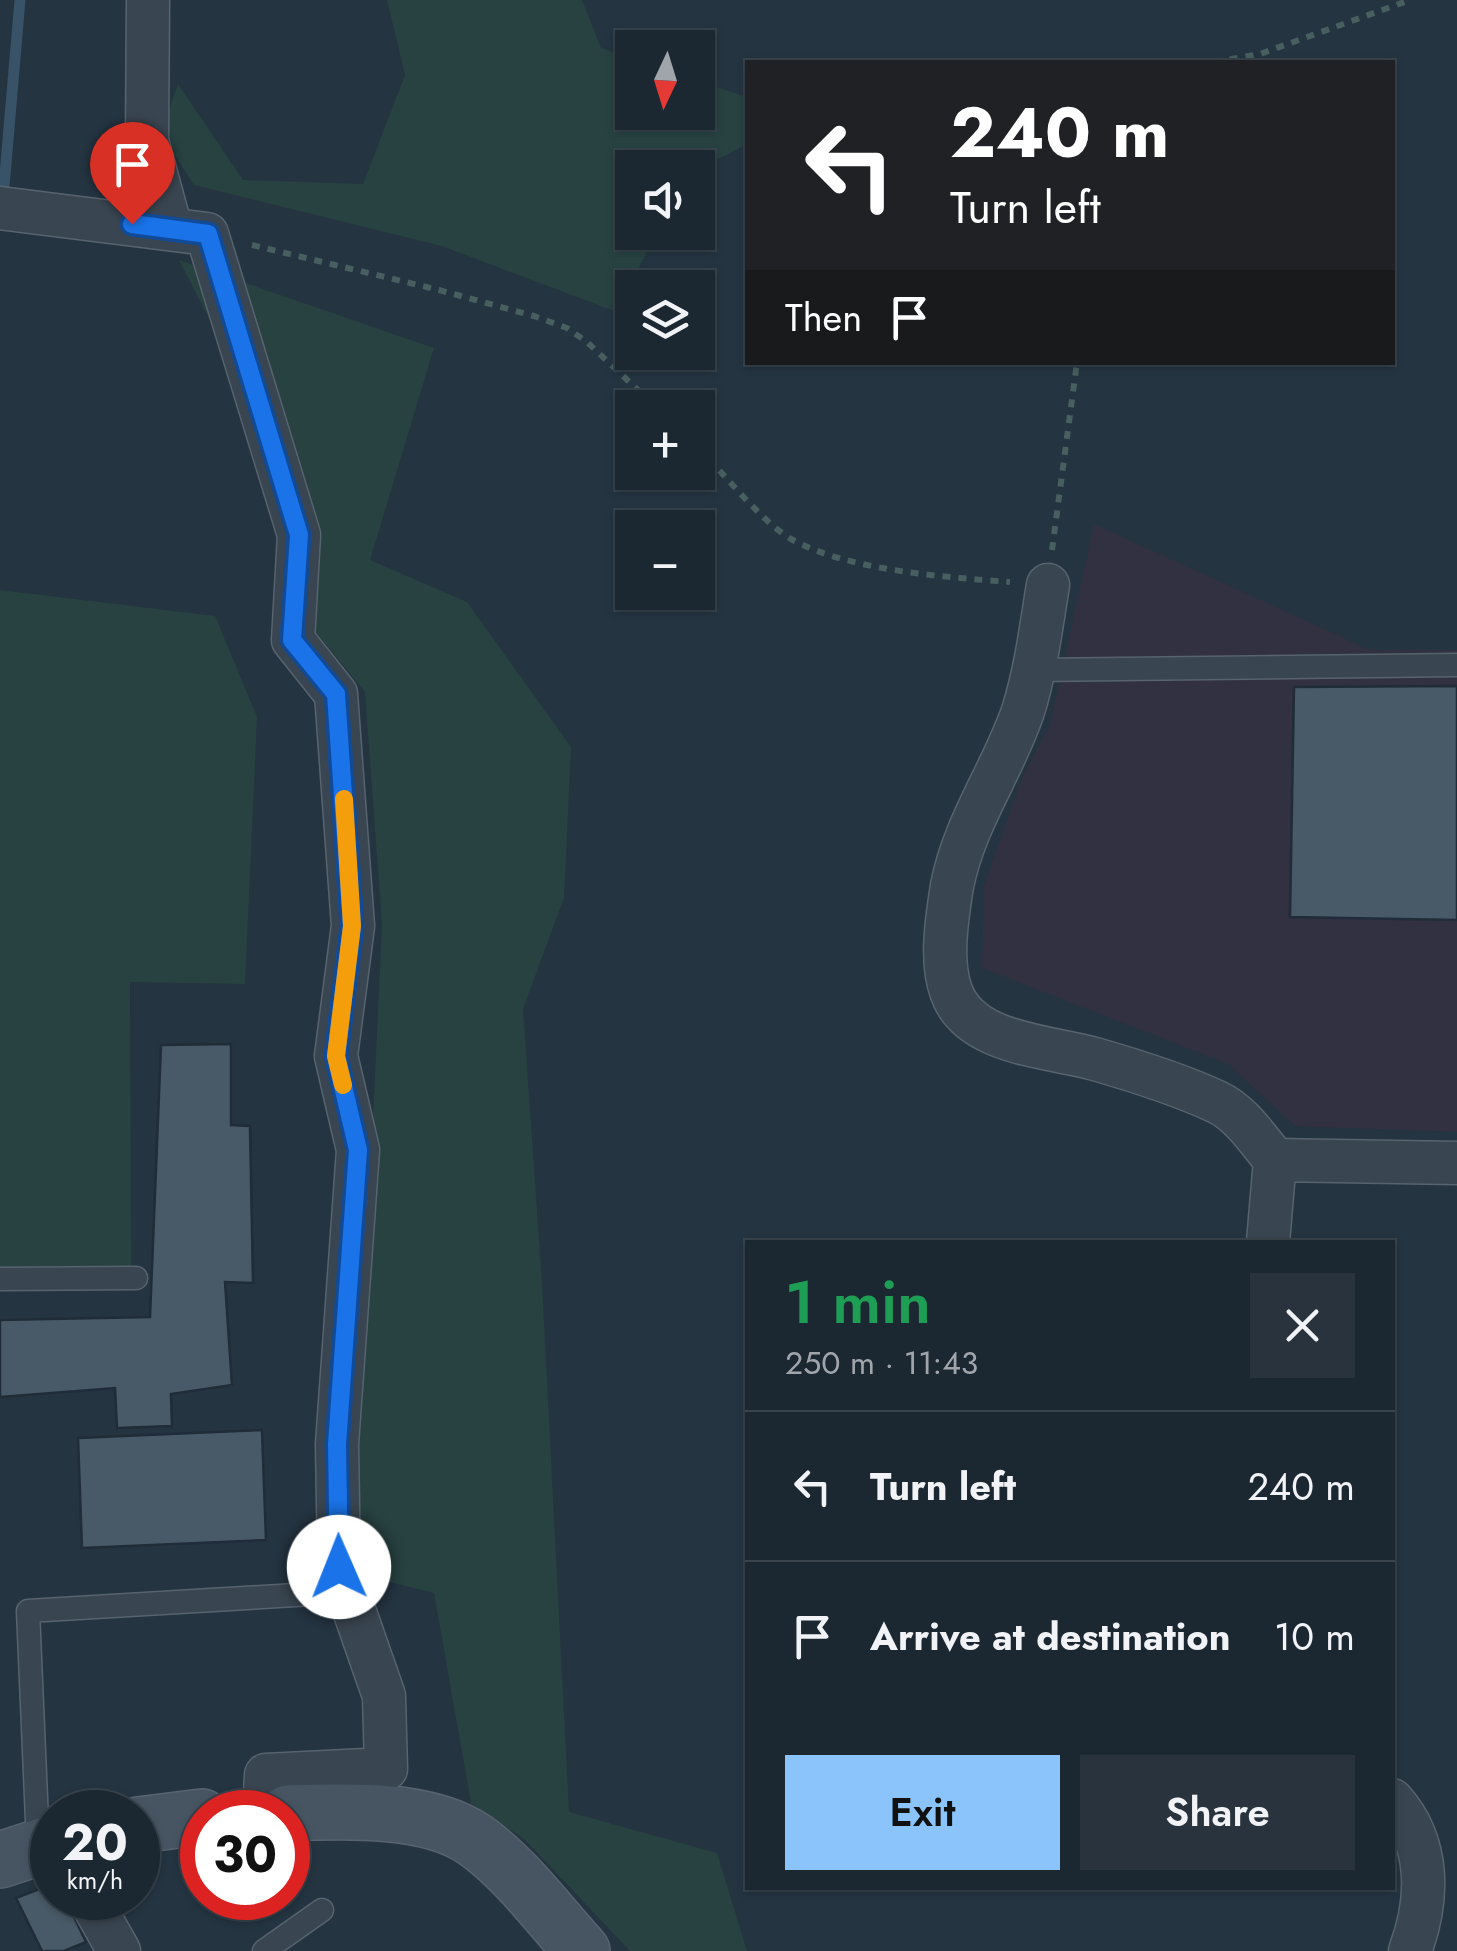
<!DOCTYPE html>
<meta charset="utf-8">
<style>
:root{--surface:#1b2731;--page:#28333d;--text:#f1f3f6;--muted:#a0a5ab;--line:#39444d;--accent:#8ac4fb}
body{margin:0;font-family:Jost,sans-serif;background:var(--page);color:var(--text);height:100vh;display:flex;flex-direction:column;font-size:38px;white-space:nowrap}
*{box-sizing:border-box;margin:0}
p{font-size:32px;color:var(--muted)}
.icon{flex:none;width:55px;height:55px;fill:none;stroke:currentColor;stroke-width:2;stroke-linecap:round;stroke-linejoin:round}
.map{position:relative;flex:1;overflow:hidden}
.details{position:absolute;left:745px;top:1240px;width:650px;height:650px;display:flex;flex-direction:column;background:var(--surface);border-radius:0px;box-shadow:0 2px 8px #0004,0 0 0 2px var(--line)}
.details>*{flex:none}
.top-card{position:absolute;left:745px;top:60px;width:650px;height:305px;border-radius:0px;box-shadow:0 2px 8px #0004,0 0 0 2px var(--line);background:#202124;color:#fff;overflow:hidden}
.needle{width:65px;rotate:184deg}
.controls{position:absolute;left:615px;top:30px;display:grid;gap:20px}
.controls a{display:grid;place-items:center;width:100px;height:100px;border-radius:0px;background:var(--surface);box-shadow:0 2px 8px #0004,0 0 0 2px var(--line);font-size:50px}
.speed{position:absolute;left:30px;top:1790px;display:flex;gap:20px;font-size:50px;font-weight:700;text-align:center}
.speed>*{display:grid;place-content:center;width:130px;height:130px;border-radius:50%;background:var(--surface);box-shadow:0 2px 8px #0004,0 0 0 2px var(--line);line-height:1}
.speed small{font-size:25px;font-weight:400}
.speed .limit{border:15px solid #d22;background:#fff;color:#111}
.pin{position:absolute;display:grid;place-items:center;width:85px;height:85px;color:#fff;margin:-102px -42px;border-radius:50% 50% 50% 0;rotate:-45deg;box-shadow:0 0 10px #0007}
.pin .icon{rotate:45deg}
.me{position:absolute;width:110px;margin:-55px;rotate:359deg;stroke-linejoin:round;filter:drop-shadow(0 0 8px #0008)}
.turn{display:flex;align-items:center;gap:35px;height:210px;padding:0 40px;font-size:45px}
.turn .icon{width:130px;height:130px;stroke-width:2.5}
.turn b{display:block;font-size:70px;line-height:85px}
.then{display:flex;align-items:center;height:95px;padding:0 40px;background:#0003;gap:20px;font-size:38px}
.round{display:grid;place-items:center;flex:none;width:105px;height:105px;border-radius:0px;background:var(--page)}
.overview{display:flex;align-items:center;justify-content:space-between;height:170px;padding:0 40px}
h1{font-size:60px;font-weight:600;line-height:75px;color:#1e9e55}
.cta{display:flex;gap:20px;margin-top:auto;padding:20px 40px}
.cta a{flex:1;height:115px;border-radius:0px;background:var(--accent);color:#111;font-size:40px;font-weight:600;line-height:115px;text-align:center}
.cta a+a{background:var(--page);color:var(--text)}
ul{padding:0;list-style:none}
li{display:flex;align-items:center;gap:30px;height:150px;padding:0 40px;border-top:2px solid var(--line)}
li div{flex:1}
li b{display:block;font-size:38px}
li em{font-style:normal}
.map>svg:first-child{display:block}
.medical{fill:#313141}
.green{fill:#274241}
.lines{fill:none;stroke-linecap:round;stroke-linejoin:round}
.stream{stroke:#385268;stroke-width:11}
.building{fill:#485a67;stroke:#202d38;stroke-width:2.5}
.lane-casing{stroke:#57636e;stroke-width:25}
.street-casing{stroke:#57636e;stroke-width:45}
.secondary-casing{stroke:#57636e;stroke-width:58}
.path{stroke:#475f5f;stroke-width:6;stroke-dasharray:8 8;stroke-linecap:butt}
.lane{stroke:#394550;stroke-width:22}
.street{stroke:#394550;stroke-width:42}
.secondary{stroke:#475563;stroke-width:55}
.route-casing{stroke:#114b97;stroke-width:25}
.route{stroke:#1a73e8;stroke-width:18}
.slow{stroke:#f59e0b;stroke-width:18}
</style>
<div class="map">
<svg width="1457" height="1951" viewBox="0 0 1457 1951">
<rect width="100%" height="100%" fill="#243441"/>
<path class="medical" d="M 1094,524 L 1370,650 L 1457,650 L 1457,1132 L 1295,1126 L 1228,1064 L 982,968 L 984,885 L 1024,773 L 1050,725 Z"/>
<g class="green">
<path d="M 387,0 L 582,0 L 601,48 L 632,59 L 632,112 L 698,112 L 698,81 L 747,97 L 747,144 L 698,170 L 698,168 L 632,168 L 632,232 L 656,233 L 617,312 L 442,246 L 194,185 L 161,134 L 178,84 L 243,180 L 363,184 L 405,75 Z"/>
<path d="M 179,260 L 434,348 L 370,560 L 467,602 L 571,747 L 564,898 L 523,1009 L 542,1283 L 569,1812 L 717,1853 L 747,1951 L 630,1951 L 524,1839 L 471,1803 L 434,1593 L 352,1573 L 382,924 L 365,692 L 296,608 L 315,526 Z"/>
<path d="M 0,590 L 215,616 L 257,717 L 245,984 L 130,982 L 131,1271 L 0,1268 Z"/>
</g>
<g class="lines">
<path class="stream" d="M 3,198 L 20,0"/>
</g>
<g class="building">
<path d="M 1457,686 L 1457,920 L 1290,917 L 1294,687 Z"/>
<path d="M 231,1044 L 231,1125 L 250,1126 L 253,1283 L 225,1282 L 232,1385 L 171,1394 L 172,1426 L 117,1428 L 115,1388 L 0,1397 L 0,1320 L 150,1317 L 161,1045 Z"/>
<path d="M 262,1430 L 266,1540 L 82,1548 L 78,1438 Z"/>
<path d="M 52,1884 L 52,1898 L 65,1898 L 86,1942 L 64,1951 L 42,1951 L 16,1898 Z"/>
</g>
<g class="lines">
<g class="lane-casing">
<g id="lane">
<path d="M 1034,670 L 1457,665"/>
<path d="M 0,1279 L 136,1278"/>
<path d="M 43,1846 L 37,1821 L 28,1611 L 346,1592"/>
<path d="M 264,1951 L 322,1910"/>
</g>
</g>
<g class="street-casing">
<g id="street">
<path d="M 148,0 L 147,141 L 171,229"/>
<path d="M 0,208 L 207,234 L 299,535 L 293,640 L 336,694 L 353,926 L 336,1056 L 358,1150 L 337,1444 L 339,1567 L 384,1696 L 386,1769 L 266,1775 L 264,1812"/>
<path d="M 1048,585 C 1041,627 1036,670 1023,711 C 1003,770 964,823 952,886 C 947,918 940,960 951,991 C 969,1045 1050,1046 1095,1059 C 1133,1070 1181,1085 1217,1102 C 1241,1113 1258,1140 1275,1160"/>
<path d="M 1268,1242 L 1275,1160 L 1457,1163"/>
<path d="M 1392,1800 C 1431,1843 1429,1900 1410,1951"/>
<path d="M 89,1898 L 119,1951"/>
</g>
</g>
<g class="secondary-casing">
<g id="secondary">
<path d="M 288,1813 C 343,1811 428,1807 475,1840 C 516,1869 548,1914 582,1951"/>
<path d="M 138,1825 L 202,1817"/>
<path d="M 0,1860 L 52,1843"/>
</g>
</g>
<g class="path">
<path d="M 1214,62 L 1260,54 L 1410,0"/>
<path d="M 252,245 L 439,290 L 534,316 L 567,328 L 587,342 L 657,408"/>
<path d="M 698,447 C 723,473 762,522 791,539 C 849,571 945,577 1010,582"/>
<path d="M 1052,550 L 1077,362"/>
</g>
<use href="#lane" class="lane"/>
<use href="#street" class="street"/>
<use href="#secondary" class="secondary"/>
</g>
<g class="lines">
<g class="route-casing">
<path id="route" d="M 132,224 L 208,234 L 299,535 L 292,640 L 336,694 L 352,926 L 336,1056 L 358,1150 L 337,1444 L 339,1567"/>
</g>
<use href="#route" class="route"/>
<path class="slow" d="M 343,1085 L 336,1056 L 352,926 L 344,799"/>
</g>
</svg>
<div class="controls">
<a><svg class="needle" viewBox="-14 -14 28 28"><path d="M0-13l5 13h-10z" fill="#e53935"/><path d="M0 13l5-13h-10z" fill="#a0a5ab"/></svg></a>
<a><svg class="icon" aria-label="sound" viewBox="0 0 24 24"><path d="M4 9h4l5-4v14l-5-4H4zM17 9q2 3 0 6"/></svg></a>
<a><svg class="icon" aria-label="layers" viewBox="0 0 24 24"><path d="M12 4l9 5-9 5-9-5zM3 14l9 5 9-5"/></svg></a>
<a>+</a>
<a>−</a>
</div>
<div class="speed"><div>20<small>km/h</small></div><div class="limit">30</div></div>
<div class="pin" style="left:132px;top:224px;background:#d93025"><svg class="icon" aria-label="arrive" viewBox="0 0 24 24"><path d="M6 21V4h12l-3 4 3 4H6"/></svg></div>
<svg class="me" style="left:339px;top:1567px" viewBox="-20 -20 40 40"><circle r="19" fill="#fff"/><path d="M0-13L10 11 0 6-10 11z" fill="#1a73e8"/></svg>
<div class="top-card">
<div class="turn"><svg class="icon" aria-label="left" viewBox="0 0 24 24"><path d="M17 20v-9H6M10 6l-5 5 5 5"/></svg><div><b>240 m</b>Turn left</div></div>
<div class="then">Then<svg class="icon" aria-label="arrive" viewBox="0 0 24 24"><path d="M6 21V4h12l-3 4 3 4H6"/></svg></div>
</div>
<section class="details">
<div class="overview"><div><h1>1 min</h1><p>250 m · 11:43</p></div><a class="round"><svg class="icon" aria-label="close" viewBox="0 0 24 24"><path d="M6 6l12 12M18 6L6 18"/></svg></a></div>
<ul>
<li><svg class="icon" aria-label="left" viewBox="0 0 24 24"><path d="M17 20v-9H6M10 6l-5 5 5 5"/></svg><div><b>Turn left</b></div><em>240 m</em></li>
<li><svg class="icon" aria-label="arrive" viewBox="0 0 24 24"><path d="M6 21V4h12l-3 4 3 4H6"/></svg><div><b>Arrive at destination</b></div><em>10 m</em></li>
</ul>
<div class="cta"><a>Exit</a><a>Share</a></div>
</section>
</div>
